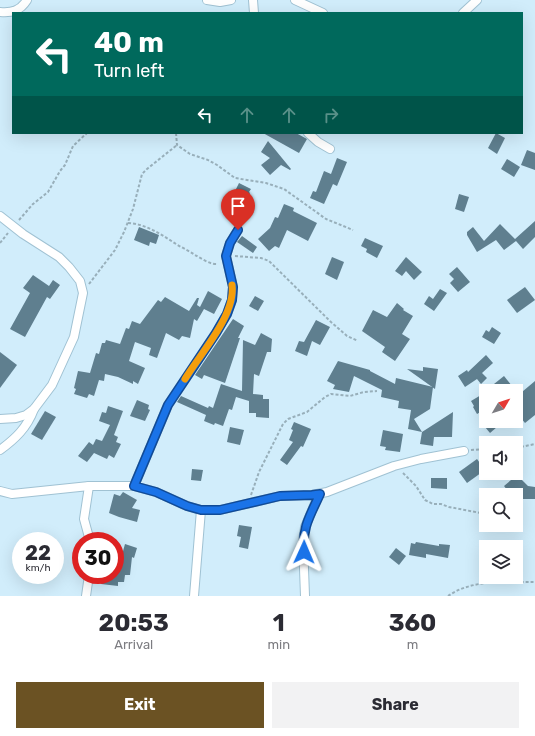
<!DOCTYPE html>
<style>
:root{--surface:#fff;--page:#f2f2f3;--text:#2b2b33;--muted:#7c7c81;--accent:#6b5223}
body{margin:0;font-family:Rubik,sans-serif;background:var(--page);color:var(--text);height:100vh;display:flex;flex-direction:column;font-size:15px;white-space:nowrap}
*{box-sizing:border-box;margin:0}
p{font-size:13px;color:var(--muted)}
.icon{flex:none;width:22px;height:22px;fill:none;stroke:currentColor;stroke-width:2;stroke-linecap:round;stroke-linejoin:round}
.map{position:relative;height:596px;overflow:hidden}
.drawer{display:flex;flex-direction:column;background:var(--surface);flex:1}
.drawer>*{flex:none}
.guide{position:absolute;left:12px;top:12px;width:511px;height:122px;border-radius:0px;box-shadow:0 4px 16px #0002;background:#00695c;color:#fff;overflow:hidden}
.needle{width:26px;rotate:51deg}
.controls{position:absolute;left:479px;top:384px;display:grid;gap:8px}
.controls a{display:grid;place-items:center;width:44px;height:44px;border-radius:0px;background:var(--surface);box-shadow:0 4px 16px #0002;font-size:20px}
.speed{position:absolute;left:12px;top:532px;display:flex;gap:8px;font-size:20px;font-weight:700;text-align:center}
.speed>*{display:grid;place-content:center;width:52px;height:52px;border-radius:50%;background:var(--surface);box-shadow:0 4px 16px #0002;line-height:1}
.speed small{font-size:10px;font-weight:400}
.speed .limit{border:6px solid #d22;background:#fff;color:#111}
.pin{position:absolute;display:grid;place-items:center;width:34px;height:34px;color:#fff;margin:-41px -17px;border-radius:50% 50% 50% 0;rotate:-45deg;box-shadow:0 0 4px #0007}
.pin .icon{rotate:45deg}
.me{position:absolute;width:44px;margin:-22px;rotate:1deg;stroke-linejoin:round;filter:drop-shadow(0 0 3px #0008)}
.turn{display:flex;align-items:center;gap:14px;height:84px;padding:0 16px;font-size:18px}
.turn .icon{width:52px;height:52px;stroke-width:2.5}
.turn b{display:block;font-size:28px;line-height:34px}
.lanes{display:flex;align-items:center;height:38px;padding:0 16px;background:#0003;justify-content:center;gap:20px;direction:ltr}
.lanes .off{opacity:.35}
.eta{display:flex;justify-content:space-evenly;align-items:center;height:68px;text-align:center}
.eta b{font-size:24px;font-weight:700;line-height:28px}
.action{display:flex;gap:8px;margin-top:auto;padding:8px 16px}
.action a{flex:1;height:46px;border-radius:0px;background:var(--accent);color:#fff;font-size:16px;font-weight:700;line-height:46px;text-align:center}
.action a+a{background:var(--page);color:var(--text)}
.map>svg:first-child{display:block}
.building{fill:#5f7f8f}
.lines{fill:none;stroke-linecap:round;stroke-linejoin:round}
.street-casing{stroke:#a0c2d3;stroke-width:10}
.path{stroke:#98afba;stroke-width:2;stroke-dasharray:3 2;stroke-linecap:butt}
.street{stroke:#fff;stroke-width:8}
.route-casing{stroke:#114b97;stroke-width:10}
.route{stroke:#1a73e8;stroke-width:7}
.slow{stroke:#f59e0b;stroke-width:7}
</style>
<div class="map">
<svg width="535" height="596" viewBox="0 0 535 596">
<rect width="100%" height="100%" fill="#d1edfb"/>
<g class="building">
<path d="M 263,133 L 296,133 L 307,139 L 299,153 Z"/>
<path d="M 496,133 L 505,138 L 497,154 L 488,148 Z"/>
<path d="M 268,141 L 291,169 L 290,170 L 281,165 L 270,175 L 261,165 L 270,158 L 261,152 Z"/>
<path d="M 527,150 L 535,153 L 535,170 L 521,165 Z"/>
<path d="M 337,158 L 347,162 L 337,186 L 333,184 L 324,204 L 310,198 L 313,191 L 316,192 L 324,171 L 331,174 Z"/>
<path d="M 507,159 L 520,167 L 514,177 L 501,169 Z"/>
<path d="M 239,183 L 251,189 L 249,192 L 250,193 L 246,201 L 244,200 L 242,203 L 232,197 Z"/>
<path d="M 459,194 L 469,197 L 464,212 L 455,209 Z"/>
<path d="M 284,204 L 294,208 L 293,211 L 317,223 L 308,241 L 287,230 L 279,248 L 275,246 L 269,251 L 258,239 L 270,228 L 275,217 L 278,218 Z"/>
<path d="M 535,221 L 535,237 L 523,249 L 516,241 L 504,250 L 496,240 L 477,252 L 467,235 L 467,232 L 473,227 L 484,241 L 500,224 L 515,239 Z"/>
<path d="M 139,227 L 159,235 L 156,244 L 150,242 L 149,246 L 134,240 Z"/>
<path d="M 242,236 L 257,247 L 253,253 L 237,242 Z"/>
<path d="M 365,238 L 383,246 L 377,258 L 366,252 L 367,249 L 361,246 Z"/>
<path d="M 332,257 L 344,262 L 337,280 L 325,274 Z"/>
<path d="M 406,257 L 422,272 L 414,280 L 406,271 L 402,276 L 395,271 Z"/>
<path d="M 457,267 L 470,282 L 458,292 L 450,283 L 454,279 L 449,274 Z"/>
<path d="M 33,275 L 49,286 L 53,280 L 60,285 L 50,299 L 47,297 L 25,337 L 10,329 L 30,293 L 23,288 Z"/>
<path d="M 525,287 L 535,300 L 517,313 L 507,300 Z"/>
<path d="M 440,289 L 447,293 L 434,311 L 424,304 L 429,296 L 433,299 Z"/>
<path d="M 208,291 L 222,299 L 214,314 L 204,309 L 197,321 L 194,319 L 190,338 L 182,336 L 179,340 L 166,333 L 157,358 L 149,355 L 151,348 L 135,342 L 129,361 L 145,368 L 138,384 L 133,381 L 133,384 L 118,377 L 105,374 L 104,381 L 99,380 L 94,396 L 89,394 L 87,398 L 74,394 L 76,389 L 74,388 L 78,371 L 90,373 L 96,353 L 99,354 L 102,343 L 105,343 L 106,340 L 120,344 L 126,328 L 129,329 L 132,321 L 140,324 L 158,300 L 161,302 L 165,297 L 189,311 L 197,298 L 199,298 L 197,305 L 200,307 Z"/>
<path d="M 255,296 L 264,301 L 258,311 L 249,306 Z"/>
<path d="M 397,303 L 404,309 L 403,310 L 413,316 L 402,334 L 410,339 L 395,361 L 382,352 L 385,347 L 362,331 L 373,310 L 387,317 Z"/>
<path d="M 233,319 L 244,326 L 238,338 L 240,338 L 225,383 L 204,375 L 202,379 L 195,375 Z"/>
<path d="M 316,320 L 330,327 L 320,345 L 312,341 L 307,356 L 295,351 L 299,341 L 304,342 Z"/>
<path d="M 492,327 L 501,333 L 494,344 L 482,337 L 486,330 L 489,332 Z"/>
<path d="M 261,333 L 272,339 L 271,352 L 267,352 L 259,376 L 254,374 L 253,394 L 263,395 L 263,399 L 269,399 L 269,418 L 256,417 L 256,413 L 249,413 L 249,401 L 236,397 L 232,410 L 229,409 L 223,426 L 215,423 L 214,425 L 204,421 L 206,415 L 177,402 L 181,396 L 208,408 L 209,406 L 213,408 L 221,384 L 242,391 L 243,340 L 255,345 Z"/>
<path d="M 0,352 L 17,365 L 0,388 Z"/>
<path d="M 486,355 L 493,363 L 482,373 L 487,378 L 481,384 L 477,379 L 465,387 L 458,376 L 467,370 L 468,372 Z"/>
<path d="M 338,361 L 370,370 L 370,371 L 395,384 L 396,378 L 433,387 L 430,409 L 414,419 L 422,432 L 408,429 L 411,410 L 398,408 L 399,401 L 381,397 L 382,390 L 354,376 L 349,392 L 333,389 L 335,385 L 327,381 Z"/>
<path d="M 423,367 L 438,369 L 435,389 L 407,369 L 423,371 Z"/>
<path d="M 504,376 L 512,386 L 506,391 L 500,391 L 494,384 Z"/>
<path d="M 535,381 L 535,415 L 525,423 L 516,412 L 516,397 Z"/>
<path d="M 481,395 L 486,402 L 486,409 L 477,414 L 473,407 L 474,406 L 471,401 Z"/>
<path d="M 137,400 L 149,405 L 148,409 L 150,410 L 145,421 L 130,416 Z"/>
<path d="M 108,406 L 123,411 L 114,435 L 118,437 L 116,442 L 121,444 L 114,458 L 109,455 L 107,459 L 94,453 L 87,462 L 78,456 L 89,442 L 93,445 L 96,439 L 102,441 L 110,425 L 99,421 L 102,412 L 106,413 Z"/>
<path d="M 45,411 L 56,417 L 42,440 L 31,434 Z"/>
<path d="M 453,412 L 452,437 L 434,437 L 433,446 L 420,444 L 422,432 Z"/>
<path d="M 480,421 L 504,421 L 490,433 Z"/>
<path d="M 294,422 L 311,429 L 303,447 L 301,446 L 287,465 L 280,460 L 293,442 L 289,440 L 293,430 L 291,429 Z"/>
<path d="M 230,427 L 244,430 L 240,445 L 227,442 Z"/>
<path d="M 383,430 L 403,434 L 400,452 L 385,450 L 386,447 L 380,446 Z"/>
<path d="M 477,459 L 485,470 L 467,483 L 459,472 Z"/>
<path d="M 192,469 L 203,470 L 201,481 L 191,480 Z"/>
<path d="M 517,475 L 528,486 L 535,487 L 535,499 L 517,499 L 517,495 L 511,495 L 504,486 Z"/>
<path d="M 431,478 L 447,478 L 447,489 L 431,488 Z"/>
<path d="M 123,492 L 137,500 L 132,508 L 140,510 L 137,522 L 119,517 L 109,513 L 114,494 L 120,496 Z"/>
<path d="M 239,525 L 252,527 L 248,549 L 239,547 L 241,537 L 237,536 Z"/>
<path d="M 416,542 L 439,546 L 439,544 L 450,545 L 448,558 L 426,554 L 426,558 L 409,555 L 411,543 L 415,544 Z"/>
<path d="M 125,544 L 137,548 L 134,558 L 132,557 L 130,575 L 125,575 L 124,582 L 118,582 L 118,586 L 101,584 L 102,575 L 115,575 L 115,562 L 120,562 Z"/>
<path d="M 396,548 L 406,556 L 399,565 L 389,557 Z"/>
</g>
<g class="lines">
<g class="street-casing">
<g id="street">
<path d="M 207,0 L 220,2 L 231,0"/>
<path d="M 253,0 L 254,13"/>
<path d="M 295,0 L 323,13"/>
<path d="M 0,12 C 12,13 20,11 27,0"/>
<path d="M 463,13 L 477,0"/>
<path d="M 308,133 L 318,142 L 330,149"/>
<path d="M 0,216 L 23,234 L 59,257 L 69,267 L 80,281 L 83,293 L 74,337 L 52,385 L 34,409 L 26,415 L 16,418 L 0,419"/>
<path d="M 0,450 C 15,439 27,428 34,409"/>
<path d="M 89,486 L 84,519 L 90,541"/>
<path d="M 134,486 L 168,405 L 216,333 L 227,314 L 232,300 L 233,287 L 226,256 L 230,243 L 238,230"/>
<path d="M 0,491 L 12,494 L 89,486 L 134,486 L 156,492 L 187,506 L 201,510 L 220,510 L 280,496 L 312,495 L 327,492 L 394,466 L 421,459 L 464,451"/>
<path d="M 86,596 L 89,575"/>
<path d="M 194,596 L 201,510"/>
<path d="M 305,596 L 303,541 L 305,527 L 319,494"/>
</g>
</g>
<g class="path">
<path d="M 176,133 L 177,145 L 190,154 L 208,160 L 217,165 L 235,178 L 266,183 L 284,189 L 326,219 L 353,230"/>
<path d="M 19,220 L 33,204 L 48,192 L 60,171 L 65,165 L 73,146 L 87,133"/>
<path d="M 128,223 C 145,224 159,233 173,242 C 180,247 188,250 195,255 C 202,259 211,265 218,264"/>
<path d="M 0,243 L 8,233"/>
<path d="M 235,256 L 261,258 L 269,261 L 331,322 L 347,336 L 358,341"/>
<path d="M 89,284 L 115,250 L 124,232 L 133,209 L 142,174 L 147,169 L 177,145"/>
<path d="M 516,448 L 535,444"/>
<path d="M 471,450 L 486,449"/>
<path d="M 403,473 L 416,486 L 425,500 L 433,504 L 441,504 L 449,507 L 486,514"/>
<path d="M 251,495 L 259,472 L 283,424 L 288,419 L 307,412 L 325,397 L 331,394 L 350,396 L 364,392 L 377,391"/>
<path d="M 516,519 L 518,520"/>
<path d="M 448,596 C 472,579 507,582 535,582"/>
</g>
<use href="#street" class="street"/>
</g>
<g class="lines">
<g class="route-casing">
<path id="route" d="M 238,230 L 230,243 L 226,256 L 233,287 L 232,300 L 227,314 L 216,333 L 168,405 L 134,486 L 156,492 L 187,506 L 201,510 L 220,510 L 280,496 L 312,495 L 320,494 C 310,516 302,527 304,552"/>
</g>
<use href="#route" class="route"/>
<path class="slow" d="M 185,379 C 200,354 236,315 232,285"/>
</g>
</svg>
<div class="controls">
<a><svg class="needle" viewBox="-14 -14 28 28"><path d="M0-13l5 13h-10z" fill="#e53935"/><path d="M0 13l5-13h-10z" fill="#7c7c81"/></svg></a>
<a><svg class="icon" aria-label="sound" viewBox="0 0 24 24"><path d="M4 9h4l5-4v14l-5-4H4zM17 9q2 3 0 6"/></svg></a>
<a><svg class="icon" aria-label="search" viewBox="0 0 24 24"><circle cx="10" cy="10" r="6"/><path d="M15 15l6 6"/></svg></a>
<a><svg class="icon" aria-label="layers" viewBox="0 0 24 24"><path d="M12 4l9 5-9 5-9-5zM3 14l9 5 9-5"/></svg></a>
</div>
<div class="speed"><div>22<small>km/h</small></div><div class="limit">30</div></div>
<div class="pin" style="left:238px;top:230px;background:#d93025"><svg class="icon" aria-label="arrive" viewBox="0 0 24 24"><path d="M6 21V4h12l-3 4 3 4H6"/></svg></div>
<svg class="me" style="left:304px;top:552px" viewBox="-20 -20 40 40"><path d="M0-17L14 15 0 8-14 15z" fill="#1a73e8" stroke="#fff" stroke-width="4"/></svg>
<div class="guide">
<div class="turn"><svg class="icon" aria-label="left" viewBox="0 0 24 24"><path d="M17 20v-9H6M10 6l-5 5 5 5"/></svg><div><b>40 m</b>Turn left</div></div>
<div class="lanes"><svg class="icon" aria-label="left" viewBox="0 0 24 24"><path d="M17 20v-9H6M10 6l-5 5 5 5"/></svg><svg class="icon off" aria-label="ahead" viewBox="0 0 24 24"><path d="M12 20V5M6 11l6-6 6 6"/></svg><svg class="icon off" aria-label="ahead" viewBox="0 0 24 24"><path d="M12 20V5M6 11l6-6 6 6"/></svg><svg class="icon off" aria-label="right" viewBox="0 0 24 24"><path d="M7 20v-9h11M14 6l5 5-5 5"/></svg></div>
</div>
</div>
<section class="drawer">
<div class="eta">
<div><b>20:53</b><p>Arrival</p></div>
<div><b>1</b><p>min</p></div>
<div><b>360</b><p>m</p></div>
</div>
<div class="action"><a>Exit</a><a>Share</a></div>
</section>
